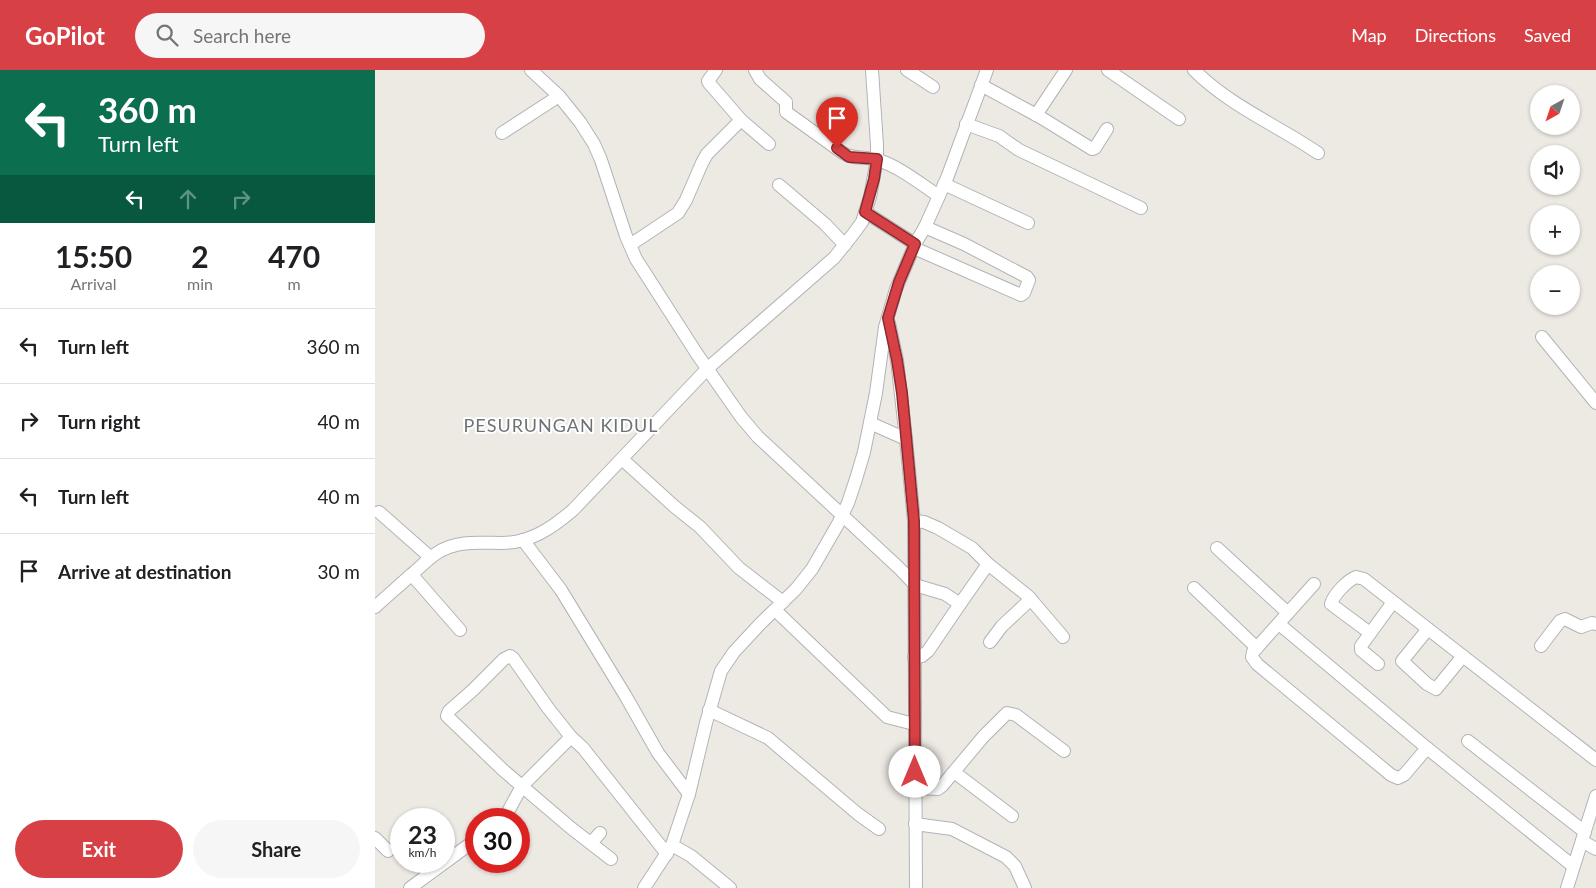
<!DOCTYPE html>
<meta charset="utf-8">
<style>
:root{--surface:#fff;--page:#f6f6f6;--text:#202124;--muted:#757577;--line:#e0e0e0;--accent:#d74045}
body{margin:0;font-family:Lato,sans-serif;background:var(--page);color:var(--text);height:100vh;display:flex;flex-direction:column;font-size:19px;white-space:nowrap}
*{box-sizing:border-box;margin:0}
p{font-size:16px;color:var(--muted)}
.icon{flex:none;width:28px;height:28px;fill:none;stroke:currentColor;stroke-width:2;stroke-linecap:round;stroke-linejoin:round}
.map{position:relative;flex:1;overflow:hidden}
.sheet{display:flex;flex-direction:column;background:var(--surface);width:375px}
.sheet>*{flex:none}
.top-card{background:#0b6e4f;color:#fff;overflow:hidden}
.needle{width:32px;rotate:220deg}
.controls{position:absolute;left:1155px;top:15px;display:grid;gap:10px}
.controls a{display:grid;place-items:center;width:50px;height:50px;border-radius:50%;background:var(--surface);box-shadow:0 1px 4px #0004;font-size:25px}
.speed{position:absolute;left:15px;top:738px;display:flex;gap:10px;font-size:25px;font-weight:700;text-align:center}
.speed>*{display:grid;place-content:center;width:65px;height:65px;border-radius:50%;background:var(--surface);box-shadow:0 1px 4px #0004;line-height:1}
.speed small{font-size:12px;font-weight:400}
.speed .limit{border:8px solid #d22;background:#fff;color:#111}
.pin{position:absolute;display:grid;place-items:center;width:42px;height:42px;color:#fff;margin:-51px -21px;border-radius:50% 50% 50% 0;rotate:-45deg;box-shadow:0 0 5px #0007}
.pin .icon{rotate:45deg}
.me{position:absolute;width:55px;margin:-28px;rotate:0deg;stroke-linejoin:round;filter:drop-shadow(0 0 4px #0008)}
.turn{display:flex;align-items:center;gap:18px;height:105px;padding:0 15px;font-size:22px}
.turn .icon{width:65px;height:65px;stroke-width:2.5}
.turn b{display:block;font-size:35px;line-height:42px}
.lanes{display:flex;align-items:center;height:48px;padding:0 15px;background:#0003;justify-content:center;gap:25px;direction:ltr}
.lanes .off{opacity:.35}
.eta{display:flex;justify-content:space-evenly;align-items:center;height:85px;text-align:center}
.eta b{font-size:30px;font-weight:700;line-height:35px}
.button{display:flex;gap:10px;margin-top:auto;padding:10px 15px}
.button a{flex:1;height:58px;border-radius:30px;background:var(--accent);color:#fff;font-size:20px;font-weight:700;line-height:58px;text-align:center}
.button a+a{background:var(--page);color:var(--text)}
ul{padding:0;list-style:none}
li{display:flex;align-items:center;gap:15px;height:75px;padding:0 15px;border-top:1px solid var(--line)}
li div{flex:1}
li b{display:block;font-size:19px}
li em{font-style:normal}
header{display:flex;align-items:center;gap:30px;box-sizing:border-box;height:70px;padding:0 25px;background:var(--accent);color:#fff}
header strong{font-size:24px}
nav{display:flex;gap:28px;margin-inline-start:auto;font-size:18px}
.search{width:350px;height:45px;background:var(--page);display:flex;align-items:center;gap:12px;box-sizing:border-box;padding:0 18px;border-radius:28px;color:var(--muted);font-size:19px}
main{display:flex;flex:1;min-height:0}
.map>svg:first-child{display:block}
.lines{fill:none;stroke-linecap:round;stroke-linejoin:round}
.minor-casing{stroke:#b1b4b7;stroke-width:14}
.minor{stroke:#fff;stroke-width:12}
.route-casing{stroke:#8c2a2d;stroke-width:12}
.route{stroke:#d74045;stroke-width:9}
.labels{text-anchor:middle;stroke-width:4;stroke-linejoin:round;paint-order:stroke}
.quarter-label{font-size:18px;letter-spacing:1px;fill:#6d7275;stroke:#fff}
</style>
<header>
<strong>GoPilot</strong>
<div class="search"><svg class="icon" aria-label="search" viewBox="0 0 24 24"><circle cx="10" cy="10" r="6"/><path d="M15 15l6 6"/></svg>Search here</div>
<nav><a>Map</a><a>Directions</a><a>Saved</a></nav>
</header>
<main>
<section class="sheet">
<div class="top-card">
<div class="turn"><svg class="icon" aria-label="left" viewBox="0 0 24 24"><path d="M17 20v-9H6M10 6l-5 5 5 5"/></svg><div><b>360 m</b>Turn left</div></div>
<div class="lanes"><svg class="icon" aria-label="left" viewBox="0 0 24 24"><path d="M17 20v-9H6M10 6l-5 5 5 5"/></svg><svg class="icon off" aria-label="ahead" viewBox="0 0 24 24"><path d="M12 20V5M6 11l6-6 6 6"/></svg><svg class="icon off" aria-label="right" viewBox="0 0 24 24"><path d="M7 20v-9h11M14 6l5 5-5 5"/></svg></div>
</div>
<div class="eta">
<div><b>15:50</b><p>Arrival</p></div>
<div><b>2</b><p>min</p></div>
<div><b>470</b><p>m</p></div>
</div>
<ul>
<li><svg class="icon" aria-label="left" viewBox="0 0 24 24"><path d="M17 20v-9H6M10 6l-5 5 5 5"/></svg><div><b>Turn left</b></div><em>360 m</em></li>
<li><svg class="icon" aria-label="right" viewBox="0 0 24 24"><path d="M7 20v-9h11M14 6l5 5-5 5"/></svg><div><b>Turn right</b></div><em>40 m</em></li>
<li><svg class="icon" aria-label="left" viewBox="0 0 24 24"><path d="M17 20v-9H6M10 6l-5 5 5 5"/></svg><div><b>Turn left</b></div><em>40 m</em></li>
<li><svg class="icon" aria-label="arrive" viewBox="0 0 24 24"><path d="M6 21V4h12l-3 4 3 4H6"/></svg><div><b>Arrive at destination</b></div><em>30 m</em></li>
</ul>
<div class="button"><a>Exit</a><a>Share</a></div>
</section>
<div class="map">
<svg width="1221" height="818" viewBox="0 0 1221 818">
<rect width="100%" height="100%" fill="#edeae4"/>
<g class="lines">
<g class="minor-casing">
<g id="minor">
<path d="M 156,0 L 184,26 L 205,52 L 219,74 L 226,90 L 251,166 L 261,189 L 322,284 L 366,347 L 383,367 L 396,379 L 524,498 L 540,515 L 570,524 L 585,534 L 553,581 L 547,586 L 539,587"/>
<path d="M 341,0 L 333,11 L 334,13 L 366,50 L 394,74"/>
<path d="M 380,0 L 385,9 L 411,32 L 411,42 L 468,83 C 479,90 491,86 503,90 C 525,97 544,113 564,126"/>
<path d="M 532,0 L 558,17"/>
<path d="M 733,0 L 804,49"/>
<path d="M 819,0 C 855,36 902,55 943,83"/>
<path d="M 606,15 L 665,47 L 717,79 L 720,78 L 732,59"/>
<path d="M 661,45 L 691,0"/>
<path d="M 591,54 L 624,66 L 644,80 L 766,138"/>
<path d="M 127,63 L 184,26"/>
<path d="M 569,114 L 653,153"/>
<path d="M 404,115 L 450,154 L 470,175"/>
<path d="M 490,142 L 540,174"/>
<path d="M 255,175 L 303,143 L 311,130 L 327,93 L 332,84 L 366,50"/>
<path d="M 539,178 L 646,225 L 649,223 L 654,210 L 652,207 L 589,174 L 550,157"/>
<path d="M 514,253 L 522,290 L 531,369"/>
<path d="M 1167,267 L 1221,333"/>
<path d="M 495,353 L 531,369 L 539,451 L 541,818"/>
<path d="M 247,389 L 300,437 L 325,457 L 364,498 L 408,532"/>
<path d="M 4,442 L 55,487"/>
<path d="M 539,451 L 549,452 L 563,458 L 597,478 L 613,494 L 653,526 L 688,567"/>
<path d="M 148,470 L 186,520 L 250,625 L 283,683 L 314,724"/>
<path d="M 842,478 L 913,543"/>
<path d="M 37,505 L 85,560"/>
<path d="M 939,514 L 878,582 L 877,587 L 882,594 L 1016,705 L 1023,708 L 1029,705 L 1052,678 L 1198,796"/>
<path d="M 819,518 L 882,578"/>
<path d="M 585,534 L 613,494"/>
<path d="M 0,537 C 12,526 25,515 37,504 C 49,494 59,482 74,477 C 91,471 109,473 127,473 C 155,473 177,458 198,440 L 333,298 L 459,188 L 479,163 L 487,152 L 495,127 L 502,89 L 502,75 L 497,0"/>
<path d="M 400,540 L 512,647 L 539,654"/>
<path d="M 904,554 L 1052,678"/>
<path d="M 1053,559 L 1027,591 L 1052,614 L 1061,619 L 1088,586"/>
<path d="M 995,563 L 956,534 C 959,524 972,511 981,507 L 989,509 L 1221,690"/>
<path d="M 615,572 L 627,556 L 656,529"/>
<path d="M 1166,576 L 1185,551 L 1190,549 L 1206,557 L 1217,553 L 1221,554"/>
<path d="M 1003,594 L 986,580 L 986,576 L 1018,532"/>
<path d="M 334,640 L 393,668 L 483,744 L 504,759"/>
<path d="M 196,667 L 173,638 L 138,588 L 135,586 L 129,589 L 98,620 L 74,641 L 72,646 L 128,700 L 196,758 L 236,789"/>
<path d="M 1093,671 L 1210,762"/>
<path d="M 579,702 L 637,746"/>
<path d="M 540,718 L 563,719 L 567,716 L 608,667 L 632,643 L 641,645 L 689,681"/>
<path d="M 129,749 L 147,716 L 196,667 L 208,678 L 292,784"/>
<path d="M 540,754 L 577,759 L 631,787 L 640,796 L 650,818"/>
<path d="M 0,768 L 13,781"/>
<path d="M 1207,771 L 1221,779"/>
<path d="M 216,773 L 225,763"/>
<path d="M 297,775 L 316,786 L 355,818"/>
<path d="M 35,818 L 95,774 L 101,771"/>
<path d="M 269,818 L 297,775 L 314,724 L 331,653 L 346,601 L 359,582 L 385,554 L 421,519 L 437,499 L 463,454 L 473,433 L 481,409 L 489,382 L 501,323 L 510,257 L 521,219 L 540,174 L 550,157 L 572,108 L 612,0"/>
<path d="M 1192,818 L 1221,726"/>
</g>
</g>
<use href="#minor" class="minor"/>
</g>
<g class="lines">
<g class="route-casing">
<path id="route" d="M 462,78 L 474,87 L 502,89 L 499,109 L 490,142 L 540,174 L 524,212 L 513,248 L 522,290 L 527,323 L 539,451 L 540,702"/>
</g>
<use href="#route" class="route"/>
</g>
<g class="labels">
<g class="quarter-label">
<text x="186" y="362">PESURUNGAN KIDUL</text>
</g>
</g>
</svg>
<div class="controls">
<a><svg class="needle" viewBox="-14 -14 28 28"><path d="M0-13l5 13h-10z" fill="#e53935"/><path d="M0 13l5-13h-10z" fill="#757577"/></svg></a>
<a><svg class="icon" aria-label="sound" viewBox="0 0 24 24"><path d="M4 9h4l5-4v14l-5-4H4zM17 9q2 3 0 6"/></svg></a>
<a>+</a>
<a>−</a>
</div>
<div class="speed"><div>23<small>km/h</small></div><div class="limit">30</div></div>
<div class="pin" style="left:462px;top:78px;background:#d93025"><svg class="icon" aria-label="arrive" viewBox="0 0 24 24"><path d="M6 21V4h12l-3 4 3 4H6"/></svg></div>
<svg class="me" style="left:540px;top:702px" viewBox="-20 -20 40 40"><circle r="19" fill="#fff"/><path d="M0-13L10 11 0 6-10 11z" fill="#d74045"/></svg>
</div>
</main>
